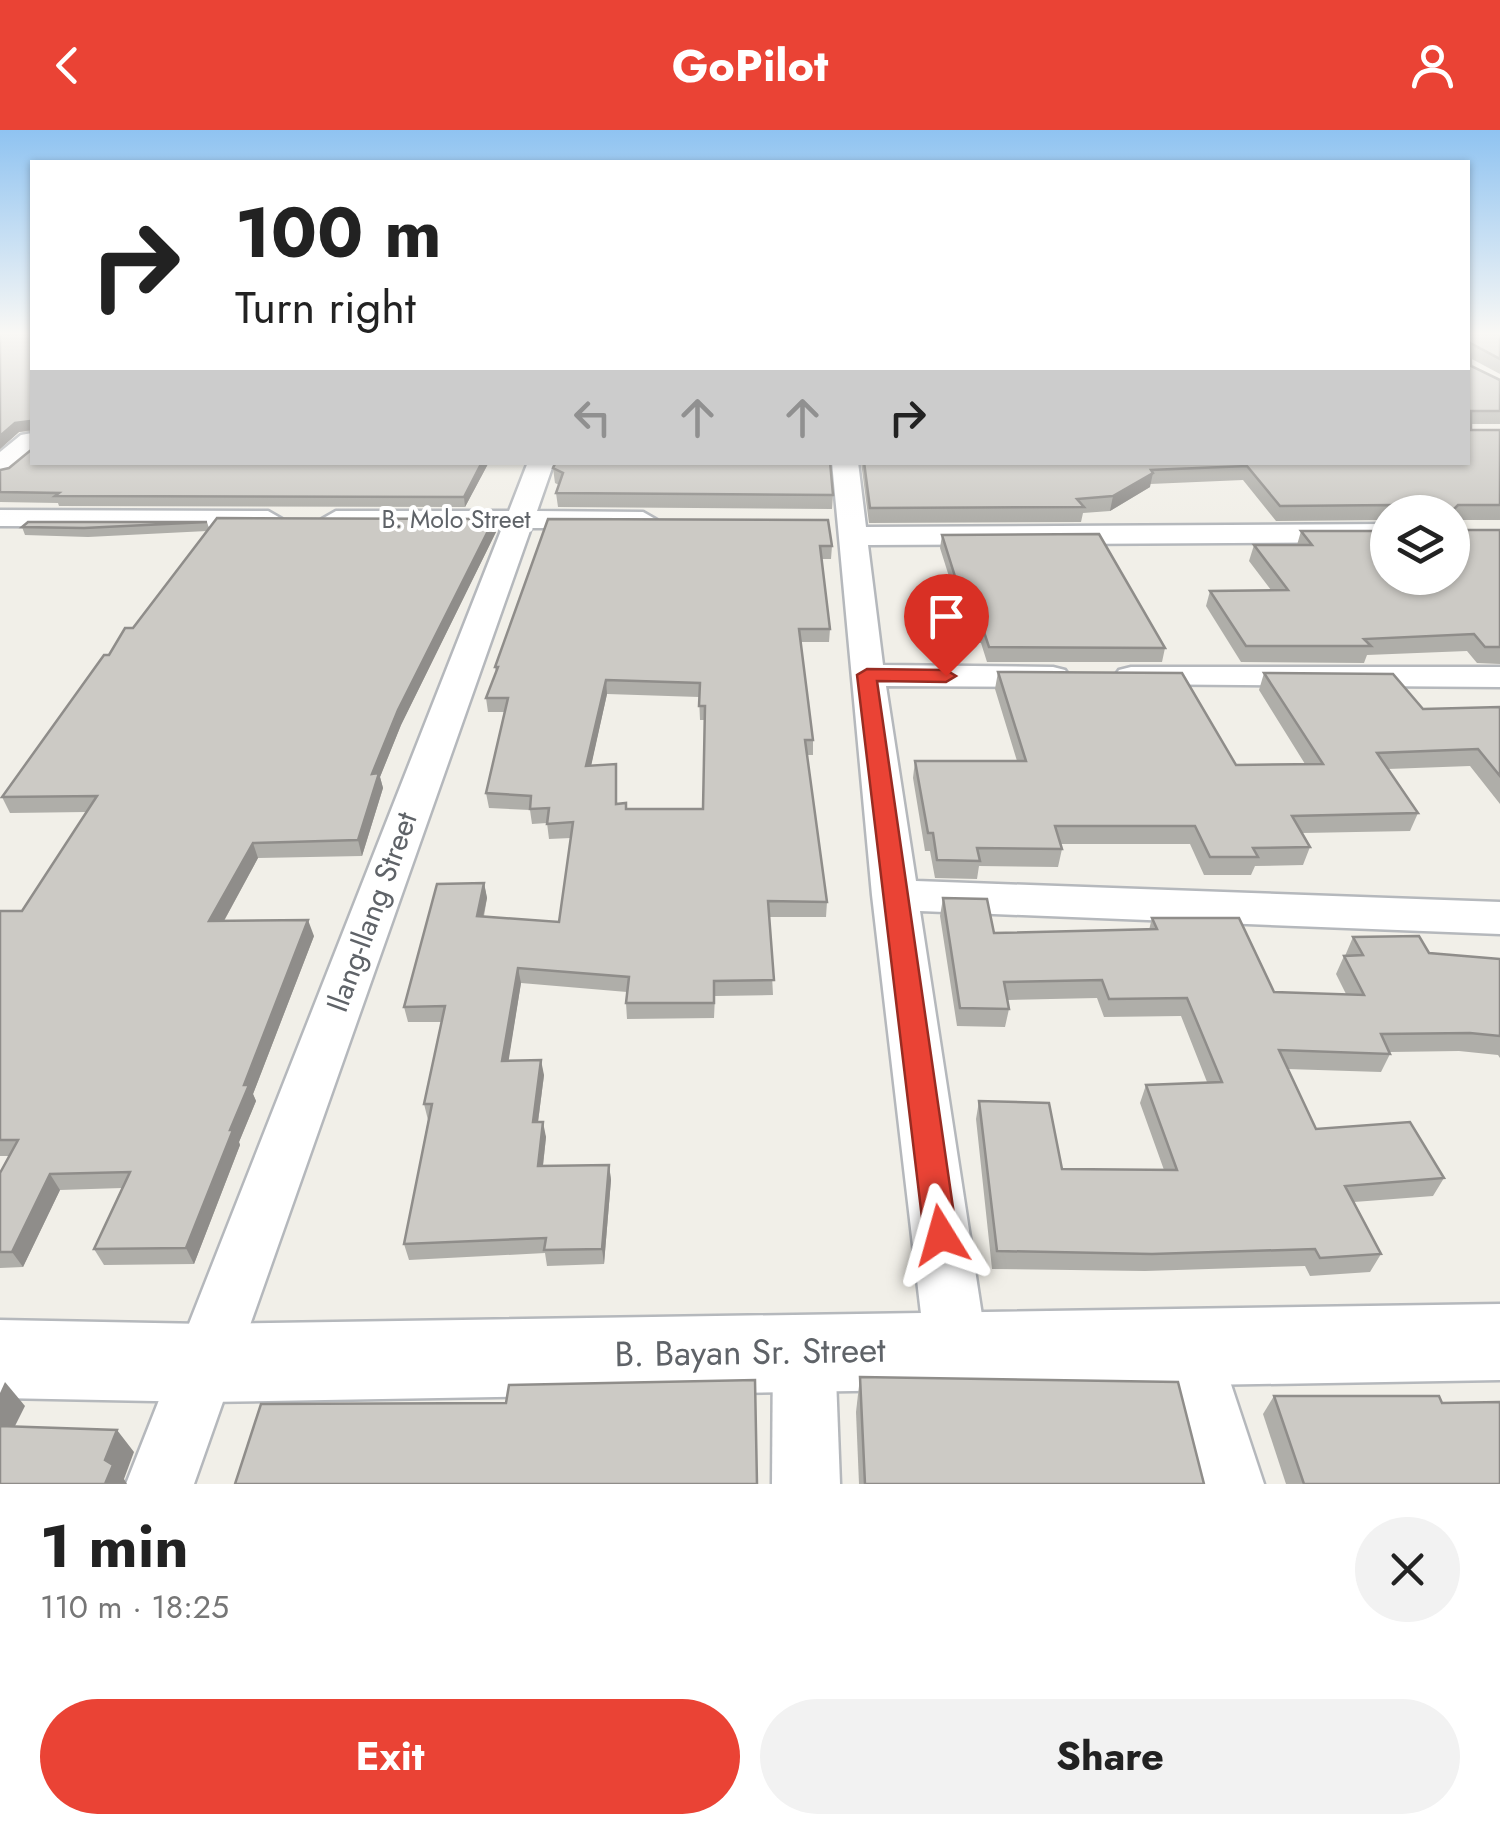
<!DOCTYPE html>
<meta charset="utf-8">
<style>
:root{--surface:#fff;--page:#f2f2f2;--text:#222;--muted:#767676;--accent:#ea4335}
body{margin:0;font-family:Jost,sans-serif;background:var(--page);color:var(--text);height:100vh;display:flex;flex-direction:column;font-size:38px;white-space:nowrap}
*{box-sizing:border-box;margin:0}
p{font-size:32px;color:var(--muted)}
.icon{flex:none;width:55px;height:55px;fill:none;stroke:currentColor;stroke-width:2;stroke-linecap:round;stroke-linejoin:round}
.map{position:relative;height:1354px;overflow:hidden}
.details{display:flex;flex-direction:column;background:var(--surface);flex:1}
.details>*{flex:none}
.guide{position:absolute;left:30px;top:30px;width:1440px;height:305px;border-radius:0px;box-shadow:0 2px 8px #0004;background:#fff;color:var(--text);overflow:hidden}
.fabs{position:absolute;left:1370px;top:365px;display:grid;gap:20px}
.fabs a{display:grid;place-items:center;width:100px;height:100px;border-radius:50%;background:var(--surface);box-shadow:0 2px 8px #0004;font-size:50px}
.pin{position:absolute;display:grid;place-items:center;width:85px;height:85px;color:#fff;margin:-102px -42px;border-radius:50% 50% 50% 0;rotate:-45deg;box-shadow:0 0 10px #0007}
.pin .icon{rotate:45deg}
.me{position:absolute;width:110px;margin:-55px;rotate:352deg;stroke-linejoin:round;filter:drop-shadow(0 0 8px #0008)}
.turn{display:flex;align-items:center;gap:35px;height:210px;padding:0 40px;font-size:45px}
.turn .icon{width:130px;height:130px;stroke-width:2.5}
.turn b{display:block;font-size:70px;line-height:85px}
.lanes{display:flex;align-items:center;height:95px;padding:0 40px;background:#0003;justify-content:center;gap:50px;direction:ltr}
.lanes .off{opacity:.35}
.round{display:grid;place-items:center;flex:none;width:105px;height:105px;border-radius:52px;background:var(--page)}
.overview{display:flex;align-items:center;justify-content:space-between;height:170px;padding:0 40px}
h1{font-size:60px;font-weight:700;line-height:75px}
.cta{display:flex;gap:20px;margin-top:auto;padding:20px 40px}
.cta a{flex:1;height:115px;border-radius:60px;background:var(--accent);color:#fff;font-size:40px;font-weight:700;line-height:115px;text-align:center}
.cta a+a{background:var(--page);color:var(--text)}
header{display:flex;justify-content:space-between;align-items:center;height:130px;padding:0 40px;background:var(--accent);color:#fff;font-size:45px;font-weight:700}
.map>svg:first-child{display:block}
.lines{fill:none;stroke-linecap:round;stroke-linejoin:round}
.minor-casing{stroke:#b5b8bc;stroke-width:5}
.tertiary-casing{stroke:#b5b8bc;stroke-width:5}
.minor{fill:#fff;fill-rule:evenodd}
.tertiary{fill:#fff;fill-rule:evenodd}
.wall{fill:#afaea9;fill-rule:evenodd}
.shaded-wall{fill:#8f8d8a}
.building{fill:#cccac5;stroke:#8f8d8a;stroke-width:2.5;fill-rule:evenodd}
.route{fill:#ea4335;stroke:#982c22;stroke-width:2.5}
.labels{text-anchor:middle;stroke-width:8;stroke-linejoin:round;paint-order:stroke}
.far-street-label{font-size:25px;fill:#5f6368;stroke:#fff}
.street-label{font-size:30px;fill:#5f6368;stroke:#fff}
.near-street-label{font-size:35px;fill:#5f6368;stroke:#fff}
</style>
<header><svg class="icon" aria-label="back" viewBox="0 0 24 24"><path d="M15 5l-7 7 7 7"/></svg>GoPilot<svg class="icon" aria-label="person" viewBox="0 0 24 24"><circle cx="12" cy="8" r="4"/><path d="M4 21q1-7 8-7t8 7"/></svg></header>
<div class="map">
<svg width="1500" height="1354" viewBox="0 0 1500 1354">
<rect width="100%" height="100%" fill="#f1efe8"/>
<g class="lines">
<g class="minor-casing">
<g id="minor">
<path d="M 528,332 L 554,332 L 537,381 L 643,382 L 657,390 L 643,398 L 531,398 L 194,1354 L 126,1354 L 502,398 L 336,397 L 322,389 L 336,381 L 509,381 Z"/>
<path d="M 832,332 L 858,332 L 866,397 L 1388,394 L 1388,412 L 868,415 L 883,535 L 1053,537 L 1065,540 L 1070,547 L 1065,554 L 1053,557 L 886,556 L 916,751 L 1500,772 L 1500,804 L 920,781 L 987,1218 L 978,1240 L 956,1249 L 934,1240 L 925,1218 L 872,765 Z"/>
<path d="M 0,380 L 268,381 L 282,389 L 268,397 L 0,396 Z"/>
<path d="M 1131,537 L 1500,537 L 1500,557 L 1119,554 L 1114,547 L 1119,540 Z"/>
<path d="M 1189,1185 L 1211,1194 L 1264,1354 L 1196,1354 L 1158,1216 L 1167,1194 Z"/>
<path d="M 804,1189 L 826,1198 L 835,1220 L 840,1354 L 772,1354 L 773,1220 L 782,1198 Z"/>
</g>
</g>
<g class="tertiary-casing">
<g id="tertiary">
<path d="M 32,303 L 32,327 L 11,345 L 0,348 L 0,322 L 21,305 Z"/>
<path d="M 1500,1174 L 1500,1250 L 205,1272 L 0,1268 L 0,1190 L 205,1194 Z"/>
</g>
</g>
<use href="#minor" class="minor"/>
<use href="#tertiary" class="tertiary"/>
</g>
<g class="wall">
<path d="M 0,202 L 489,332 L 465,377 L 59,376 L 58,373 L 0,372 L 0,340 L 9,338 L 31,320 L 31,301 L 19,302 L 0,319 Z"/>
<path d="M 1468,202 L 1500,202 L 1500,244 L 1470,228 L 1471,236 L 1500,250 L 1500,294 L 1471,294 L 1471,300 L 1500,300 L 1500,390 L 1455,390 L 1455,400 L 1500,400 L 1500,534 L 1477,533 L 1467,521 L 1367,525 L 1364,533 L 1241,532 L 1206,476 L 1210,461 L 1271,460 L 1249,431 L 1254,415 L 1297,415 L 1301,401 L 1388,448 L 1452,382 L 1388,382 L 1388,390 L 1276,391 L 1243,350 L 1150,354 L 1150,357 L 1110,381 L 1083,383 L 1081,392 L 869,393 L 861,332 L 1468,332 Z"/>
<path d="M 553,338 L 833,365 L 832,379 L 558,377 L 556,363 L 559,355 L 555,353 Z"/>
<path d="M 494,389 L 496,402 L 401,595 L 380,647 L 383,658 L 362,726 L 258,728 L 224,791 L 314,806 L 253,964 L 256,971 L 239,1012 L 240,1015 L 194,1134 L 104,1135 L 94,1119 L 122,1058 L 60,1060 L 23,1137 L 0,1138 L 0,1043 L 9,1026 L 0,1026 L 0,781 L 22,781 L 86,682 L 10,683 L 2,667 L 109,525 L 133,498 L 207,401 L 88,407 L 25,405 L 22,397 L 207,392 L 209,398 Z"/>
<path d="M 548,389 L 832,416 L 831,429 L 821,429 L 830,499 L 829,512 L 801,512 L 813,610 L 813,625 L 807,625 L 827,772 L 826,787 L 769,787 L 773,865 L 715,866 L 714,888 L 627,889 L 626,873 L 627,862 L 521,853 L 508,931 L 544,945 L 538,992 L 546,1007 L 543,1036 L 609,1035 L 611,1050 L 604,1134 L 547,1136 L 545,1123 L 409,1130 L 404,1114 L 428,990 L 424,974 L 441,892 L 408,892 L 404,877 L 484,753 L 487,768 L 484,786 L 559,792 L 571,708 L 549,709 L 547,693 L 532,694 L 530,680 L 489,678 L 486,663 L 504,582 L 488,582 L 486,568 L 496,542 L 495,537 ZM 607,564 L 699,567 L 700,590 L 705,590 L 703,679 L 627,679 L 626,673 L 617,674 L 616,634 L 591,635 Z"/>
<path d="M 942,405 L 1165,518 L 1162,532 L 987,532 L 981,513 L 936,513 L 927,470 L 929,456 L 952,456 L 940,418 Z"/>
<path d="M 998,542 L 1236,635 L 1305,634 L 1259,560 L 1264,543 L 1423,579 L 1500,577 L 1500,674 L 1470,636 L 1388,639 L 1418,683 L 1410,701 L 1302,703 L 1310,717 L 1303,735 L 1255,736 L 1251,745 L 1204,745 L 1190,714 L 1060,714 L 1062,719 L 1058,737 L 979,736 L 977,749 L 935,748 L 930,721 L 925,721 L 913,648 L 915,631 L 1017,631 L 995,559 Z"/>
<path d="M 943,768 L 994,803 L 1149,800 L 1152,788 L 1274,862 L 1346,864 L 1336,844 L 1344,826 L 1345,826 L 1353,807 L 1429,823 L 1500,829 L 1500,928 L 1498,925 L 1459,921 L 1390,922 L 1390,924 L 1381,942 L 1287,939 L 1316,999 L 1444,1048 L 1433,1066 L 1354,1072 L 1381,1124 L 1370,1142 L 1310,1146 L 1305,1136 L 1145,1141 L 992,1139 L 976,989 L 979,971 L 1062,1039 L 1164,1040 L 1140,973 L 1146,955 L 1207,952 L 1181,886 L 1104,887 L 1097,868 L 1007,870 L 1009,879 L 1005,897 L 957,896 L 940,786 Z"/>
<path d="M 860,1247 L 1204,1354 L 859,1354 L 856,1282 Z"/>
<path d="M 1274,1266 L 1442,1273 L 1500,1354 L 1286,1354 L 1263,1284 Z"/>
</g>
<g class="shaded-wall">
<path d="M 31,291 L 32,300 L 19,302 L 0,319 L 0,306 L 15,293 Z"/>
<path d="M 482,332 L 489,332 L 465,377 L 464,367 Z"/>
<path d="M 1153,343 L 1150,357 L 1110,381 L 1113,366 Z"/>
<path d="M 494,389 L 496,402 L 401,595 L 380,647 L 383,658 L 362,726 L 358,710 L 372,644 L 398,580 Z"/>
<path d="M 606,550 L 607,564 L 588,650 L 586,636 Z"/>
<path d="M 253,713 L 258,728 L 215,807 L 209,791 Z"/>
<path d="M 484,753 L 487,768 L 480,801 L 477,786 Z"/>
<path d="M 308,790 L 314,806 L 253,964 L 256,971 L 239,1012 L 240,1015 L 194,1134 L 186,1118 L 230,1000 L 244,955 Z"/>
<path d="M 518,838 L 521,853 L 506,947 L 502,931 Z"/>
<path d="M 541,930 L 544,945 L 536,1007 L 533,992 Z"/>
<path d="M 543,992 L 546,1007 L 541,1052 L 538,1036 Z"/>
<path d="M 609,1035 L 611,1050 L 604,1134 L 602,1119 Z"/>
<path d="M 50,1044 L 60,1060 L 23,1137 L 12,1122 Z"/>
<path d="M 5,1252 L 25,1276 L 4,1318 L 0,1313 L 0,1263 Z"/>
<path d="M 117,1300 L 134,1322 L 124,1349 L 127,1354 L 105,1354 L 105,1330 Z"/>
</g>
<g class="building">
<path d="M 0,202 L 32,202 L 32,332 L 482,332 L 464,367 L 55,366 L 59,363 L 0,362 L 0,340 L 9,338 L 31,320 L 31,291 L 15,293 L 0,306 Z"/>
<path d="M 1468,202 L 1500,202 L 1500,229 L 1470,213 L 1471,236 L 1500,250 L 1500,281 L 1471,281 L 1471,300 L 1500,300 L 1500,375 L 1458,375 L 1454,379 L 1455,400 L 1500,400 L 1500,517 L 1485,517 L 1474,504 L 1364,509 L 1371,516 L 1246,516 L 1210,461 L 1288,460 L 1254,415 L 1312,415 L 1301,401 L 1388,401 L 1388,448 L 1452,448 L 1452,382 L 1397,382 L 1397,379 L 1393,375 L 1280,376 L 1247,336 L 1151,340 L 1153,343 L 1113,366 L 1077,369 L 1084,377 L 870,378 L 864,332 L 1468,332 Z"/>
<path d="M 556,332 L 830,332 L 833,365 L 556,363 L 563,343 L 553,338 Z"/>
<path d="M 217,388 L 494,389 L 398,580 L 372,644 L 379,643 L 358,710 L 253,713 L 209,791 L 308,790 L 244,955 L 249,955 L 230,1000 L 233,1000 L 186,1118 L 94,1119 L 130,1042 L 50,1044 L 12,1122 L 0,1122 L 0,1043 L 18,1010 L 0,1010 L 0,781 L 22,781 L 97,666 L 2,667 L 104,525 L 109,525 L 125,498 L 133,498 Z"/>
<path d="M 548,389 L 828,390 L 832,416 L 820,416 L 830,499 L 799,499 L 813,610 L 805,610 L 827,772 L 768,771 L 774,850 L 714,851 L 714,873 L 626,873 L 629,847 L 518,838 L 502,931 L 541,930 L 533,992 L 543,992 L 538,1036 L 609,1035 L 602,1119 L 544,1120 L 546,1108 L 404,1114 L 432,974 L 424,974 L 445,876 L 404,877 L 437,754 L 484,753 L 477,786 L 559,792 L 573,692 L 547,694 L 549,678 L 530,679 L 531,666 L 486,663 L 508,568 L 486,568 L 498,537 L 495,537 ZM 606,550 L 700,553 L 699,576 L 705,576 L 703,679 L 626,679 L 626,673 L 616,674 L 616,634 L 586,636 Z"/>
<path d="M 28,392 L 207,392 L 84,398 L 22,397 Z"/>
<path d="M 1099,404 L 1165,518 L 989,517 L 983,499 L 937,499 L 929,456 L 958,456 L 942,405 Z"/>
<path d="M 998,542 L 1182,543 L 1236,635 L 1323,634 L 1264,543 L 1393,544 L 1423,579 L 1500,577 L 1500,646 L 1478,619 L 1377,623 L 1418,683 L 1292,686 L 1310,717 L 1253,718 L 1258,727 L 1210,727 L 1195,696 L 1055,696 L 1062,719 L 977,718 L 980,731 L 937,730 L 933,703 L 928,703 L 915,631 L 1026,631 Z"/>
<path d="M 943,768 L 987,769 L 994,803 L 1157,799 L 1152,788 L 1239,788 L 1274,862 L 1364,865 L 1344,826 L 1363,825 L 1353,807 L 1419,806 L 1429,823 L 1500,829 L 1500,906 L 1470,903 L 1381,904 L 1390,924 L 1279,920 L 1316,999 L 1410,992 L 1444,1048 L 1345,1056 L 1381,1124 L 1320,1128 L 1315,1119 L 1152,1124 L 997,1121 L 979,971 L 1049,973 L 1062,1039 L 1177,1040 L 1146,955 L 1222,952 L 1187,868 L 1109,869 L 1102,850 L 1004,852 L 1009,879 L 960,878 Z"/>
<path d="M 860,1247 L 1178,1252 L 1204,1354 L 865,1354 Z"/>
<path d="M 755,1250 L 757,1354 L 235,1354 L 261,1274 L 506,1273 L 509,1255 Z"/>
<path d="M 1274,1266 L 1439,1266 L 1442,1273 L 1500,1272 L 1500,1354 L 1304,1354 Z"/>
<path d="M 0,1296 L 117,1300 L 105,1330 L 113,1335 L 105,1354 L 0,1354 Z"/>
</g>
<linearGradient id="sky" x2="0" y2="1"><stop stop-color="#8fc3f1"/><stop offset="0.52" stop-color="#f9f8f5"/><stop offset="1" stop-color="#f9f8f5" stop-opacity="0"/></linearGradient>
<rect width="1500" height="391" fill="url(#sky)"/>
<path class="route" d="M 867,539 L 946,540 L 956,546 L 946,552 L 877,551 L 957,1105 L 952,1116 L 941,1120 L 929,1116 L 924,1105 L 857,545 Z"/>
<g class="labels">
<g class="far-street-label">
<text x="456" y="398">B. Molo Street</text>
</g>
<g class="street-label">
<text transform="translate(372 782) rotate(-70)" y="10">Ilang-Ilang Street</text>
</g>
<g class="near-street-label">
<text transform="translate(750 1222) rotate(-1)" y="12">B. Bayan Sr. Street</text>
</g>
</g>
</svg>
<div class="fabs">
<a><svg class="icon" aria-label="layers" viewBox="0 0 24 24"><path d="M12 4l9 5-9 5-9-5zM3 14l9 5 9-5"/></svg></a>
</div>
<div class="pin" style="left:946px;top:546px;background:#d93025"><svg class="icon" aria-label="arrive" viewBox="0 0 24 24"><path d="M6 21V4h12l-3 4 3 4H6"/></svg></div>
<svg class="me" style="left:941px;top:1105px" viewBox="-20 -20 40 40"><path d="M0-17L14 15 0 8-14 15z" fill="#ea4335" stroke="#fff" stroke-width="4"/></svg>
<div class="guide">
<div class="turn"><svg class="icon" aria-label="right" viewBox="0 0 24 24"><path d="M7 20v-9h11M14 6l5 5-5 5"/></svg><div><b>100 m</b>Turn right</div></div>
<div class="lanes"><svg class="icon off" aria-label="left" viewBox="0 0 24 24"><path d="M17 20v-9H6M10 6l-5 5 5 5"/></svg><svg class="icon off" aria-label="ahead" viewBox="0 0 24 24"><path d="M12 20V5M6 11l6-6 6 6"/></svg><svg class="icon off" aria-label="ahead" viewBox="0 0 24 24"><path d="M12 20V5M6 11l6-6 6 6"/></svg><svg class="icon" aria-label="right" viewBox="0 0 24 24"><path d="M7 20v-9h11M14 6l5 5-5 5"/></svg></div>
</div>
</div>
<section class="details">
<div class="overview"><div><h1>1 min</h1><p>110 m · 18:25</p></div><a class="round"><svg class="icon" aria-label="close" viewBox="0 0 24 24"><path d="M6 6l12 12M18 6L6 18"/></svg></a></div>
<div class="cta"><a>Exit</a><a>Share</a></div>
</section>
